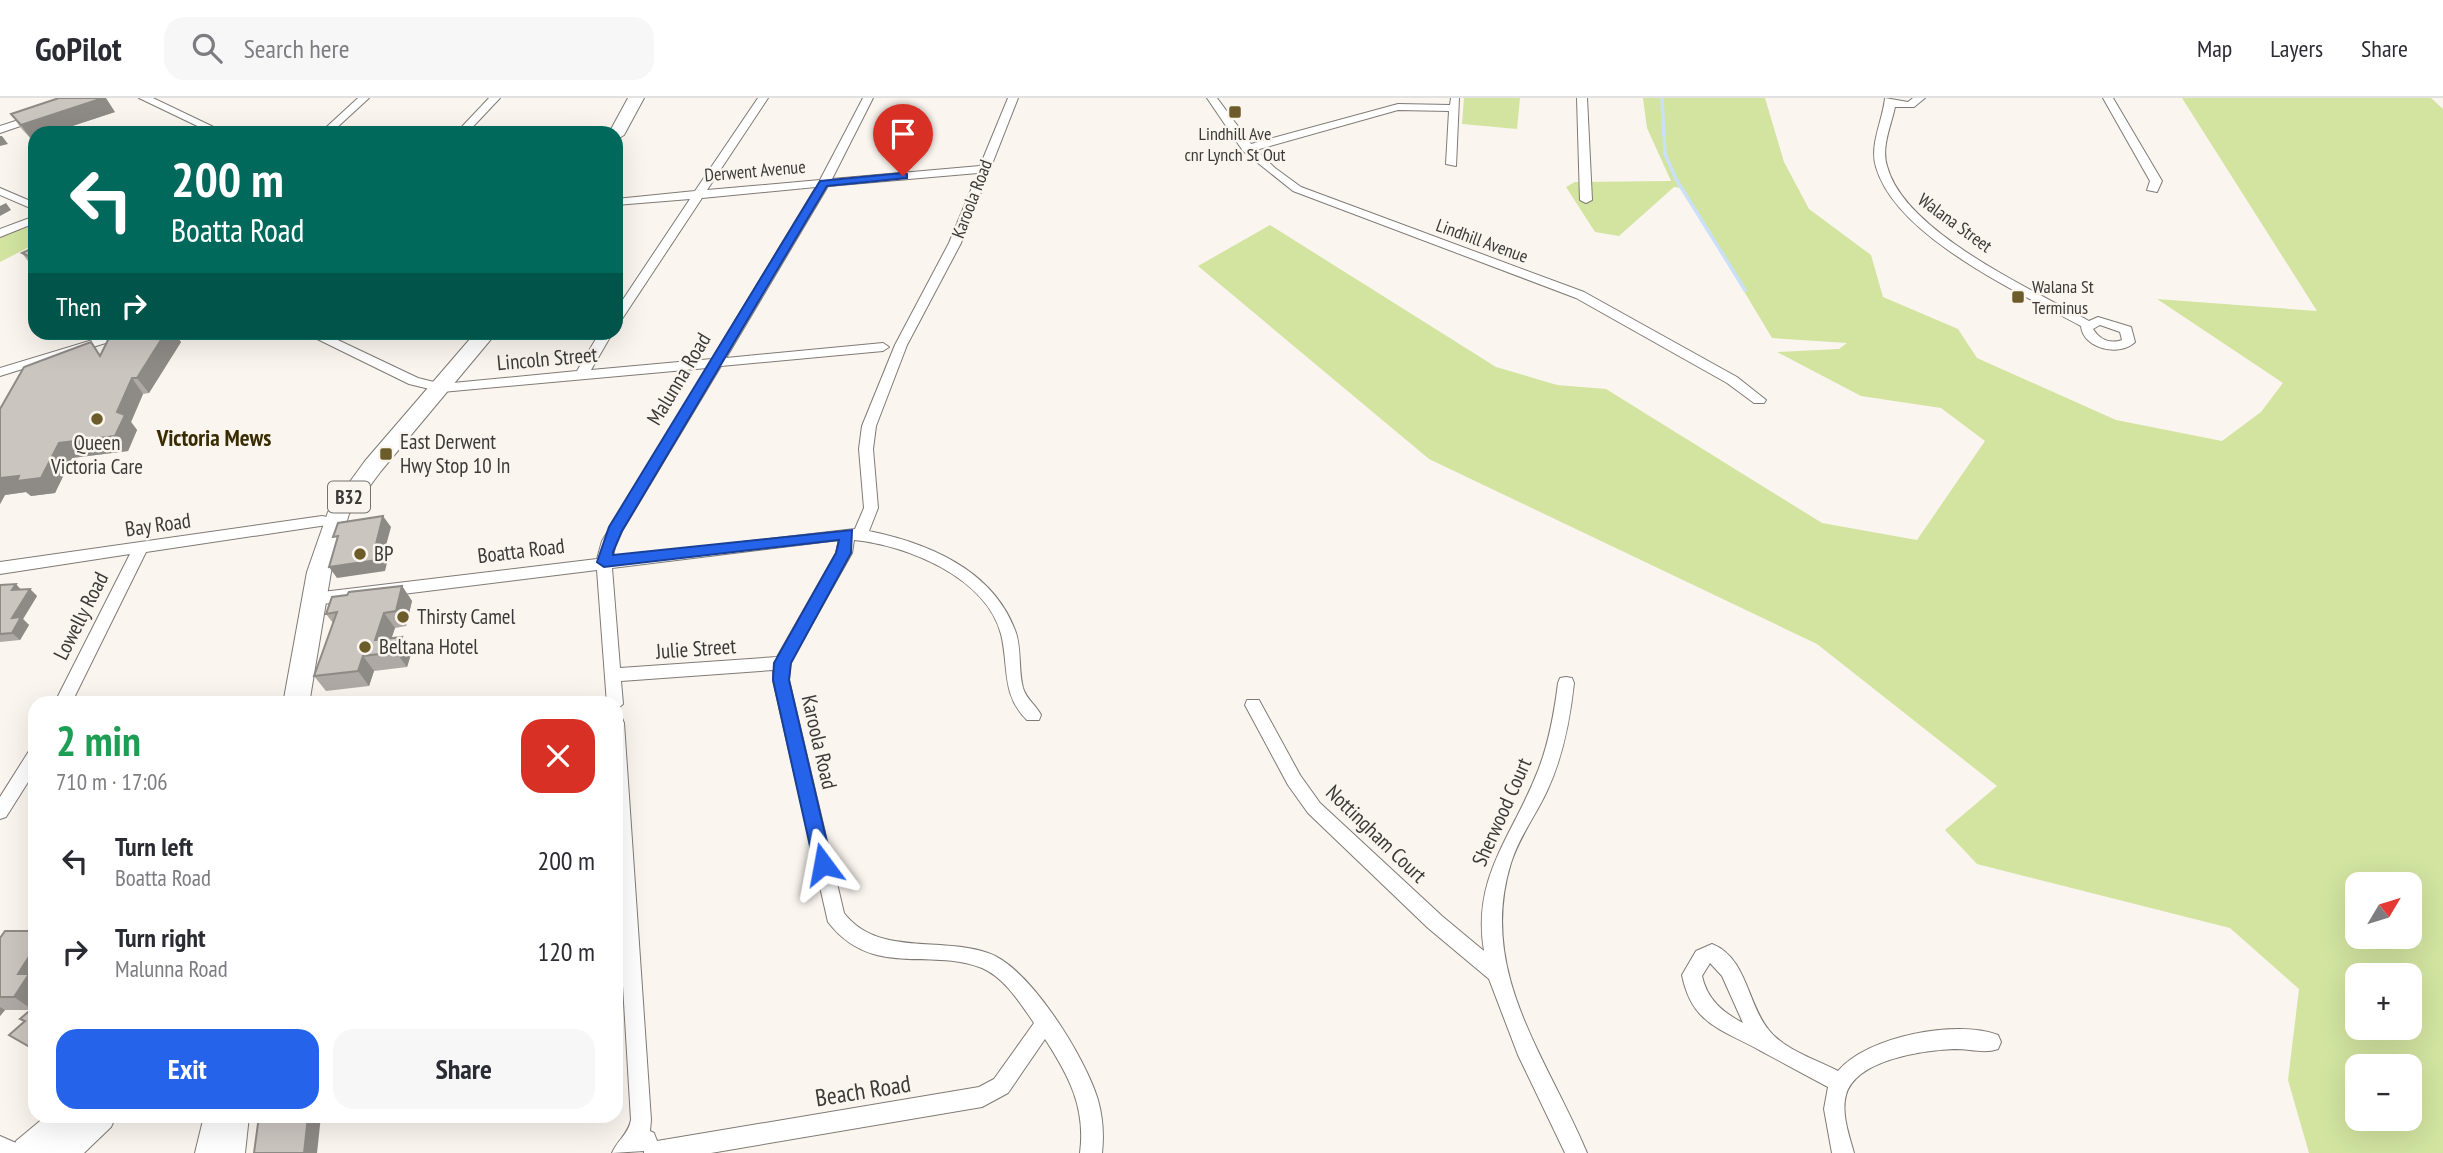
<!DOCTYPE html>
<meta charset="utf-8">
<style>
:root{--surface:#fff;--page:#f7f7f7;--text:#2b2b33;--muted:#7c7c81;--line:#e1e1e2;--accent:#2563eb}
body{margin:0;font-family:"PT Sans Narrow",sans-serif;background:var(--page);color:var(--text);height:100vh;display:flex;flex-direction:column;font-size:26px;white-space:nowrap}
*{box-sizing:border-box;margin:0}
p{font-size:23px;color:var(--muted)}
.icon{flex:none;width:38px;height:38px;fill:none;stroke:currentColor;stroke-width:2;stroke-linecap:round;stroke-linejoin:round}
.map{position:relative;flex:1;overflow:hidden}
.details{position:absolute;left:28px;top:598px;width:595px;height:427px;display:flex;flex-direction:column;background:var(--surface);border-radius:21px;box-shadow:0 7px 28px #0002}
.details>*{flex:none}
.guide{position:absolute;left:28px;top:28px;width:595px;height:214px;border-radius:21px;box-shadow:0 7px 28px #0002;background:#00695c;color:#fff;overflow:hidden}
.needle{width:46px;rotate:52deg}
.tools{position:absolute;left:2345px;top:774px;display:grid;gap:14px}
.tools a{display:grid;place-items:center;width:77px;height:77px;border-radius:14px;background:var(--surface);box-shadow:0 7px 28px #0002;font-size:35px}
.pin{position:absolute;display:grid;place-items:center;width:60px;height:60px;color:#fff;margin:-72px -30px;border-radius:50% 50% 50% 0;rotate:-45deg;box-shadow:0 0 7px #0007}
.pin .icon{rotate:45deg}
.me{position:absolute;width:77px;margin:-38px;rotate:347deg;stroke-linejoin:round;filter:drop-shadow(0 0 5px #0008)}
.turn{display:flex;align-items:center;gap:24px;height:147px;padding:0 28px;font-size:32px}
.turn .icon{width:91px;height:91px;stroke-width:2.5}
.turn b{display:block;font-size:49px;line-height:60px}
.then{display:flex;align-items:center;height:66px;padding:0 28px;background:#0003;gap:14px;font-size:26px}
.round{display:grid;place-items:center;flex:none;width:74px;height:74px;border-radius:21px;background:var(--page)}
.head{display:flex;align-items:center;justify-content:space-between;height:119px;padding:0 28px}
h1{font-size:42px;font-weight:700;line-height:52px;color:#1e9e55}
.primary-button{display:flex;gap:14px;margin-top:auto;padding:14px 28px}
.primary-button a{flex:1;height:80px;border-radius:21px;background:var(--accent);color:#fff;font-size:28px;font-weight:700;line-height:80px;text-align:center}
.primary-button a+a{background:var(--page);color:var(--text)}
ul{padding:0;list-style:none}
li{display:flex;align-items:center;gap:21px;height:91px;padding:0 28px}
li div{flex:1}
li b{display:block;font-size:26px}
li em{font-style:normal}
header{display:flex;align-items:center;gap:42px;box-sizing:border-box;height:98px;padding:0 35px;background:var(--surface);border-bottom:2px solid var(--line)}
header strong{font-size:33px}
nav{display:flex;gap:38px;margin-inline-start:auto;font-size:24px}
.search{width:490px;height:63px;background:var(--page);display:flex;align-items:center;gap:18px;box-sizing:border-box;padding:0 24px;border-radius:21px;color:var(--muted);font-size:26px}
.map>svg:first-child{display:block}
.green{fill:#d2e4a0;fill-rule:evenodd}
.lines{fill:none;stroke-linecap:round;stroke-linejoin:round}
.stream{stroke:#cae0f8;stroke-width:3.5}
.minor-casing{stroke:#807a75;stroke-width:2}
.secondary-casing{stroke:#807a75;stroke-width:2}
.primary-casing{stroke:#807a75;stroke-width:2}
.minor{fill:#fff;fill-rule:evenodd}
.secondary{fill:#fff;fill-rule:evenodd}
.primary{fill:#fff;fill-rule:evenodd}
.wall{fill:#afa9a5}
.shaded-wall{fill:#8e8a86}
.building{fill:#cbc5c0;stroke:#8e8a86;stroke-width:2}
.route{fill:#2563eb;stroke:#184099;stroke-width:2}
.poi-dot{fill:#6c5c29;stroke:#fbf5ef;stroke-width:2.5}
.labels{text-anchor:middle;stroke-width:5;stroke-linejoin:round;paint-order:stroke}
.far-poi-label{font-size:18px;fill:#3c3a38;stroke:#fbf5ef}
.far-street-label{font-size:18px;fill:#3c3a38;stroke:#fbf5ef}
.shield{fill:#fbf5ef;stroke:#75726f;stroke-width:2}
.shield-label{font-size:19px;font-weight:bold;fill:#3c3a38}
.street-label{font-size:21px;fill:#3c3a38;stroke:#fbf5ef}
.poi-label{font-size:21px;fill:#3c3a38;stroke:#fbf5ef;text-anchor:start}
.neighbourhood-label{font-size:23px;font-weight:bold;fill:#392c01;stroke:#fbf5ef}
.near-street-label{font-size:24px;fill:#3c3a38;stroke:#fbf5ef}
</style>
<header>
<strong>GoPilot</strong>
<div class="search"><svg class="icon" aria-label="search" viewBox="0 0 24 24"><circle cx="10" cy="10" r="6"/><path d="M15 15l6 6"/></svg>Search here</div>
<nav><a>Map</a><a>Layers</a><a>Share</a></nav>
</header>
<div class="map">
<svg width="2443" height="1055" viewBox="0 0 2443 1055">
<rect width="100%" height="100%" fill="#fbf5ef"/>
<g class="green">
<path d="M 1464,0 L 1520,0 L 1517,31 L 1462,26 Z"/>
<path d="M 1643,0 L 1765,0 L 1784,64 L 1809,111 L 1871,157 L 1883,199 L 1958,231 L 1977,260 L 2116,322 L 2222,343 L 2261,314 L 2283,285 L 2157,201 L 2317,213 L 2182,0 L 2431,0 L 2443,11 L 2443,1055 L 2309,1055 L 2288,982 L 2299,891 L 2230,830 L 1977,766 L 1945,732 L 1997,688 L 1817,546 L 1429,361 L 1198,168 L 1270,127 L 1496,269 L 1557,287 L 1606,291 L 1822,425 L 1917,442 L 1985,343 L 1941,310 L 1861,298 L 1777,254 L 1839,251 L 1847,245 L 1772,240 L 1682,90 L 1674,89 L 1619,138 L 1595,134 L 1566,89 L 1575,84 L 1671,83 L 1647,30 ZM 2357,786 L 2410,786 L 2410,838 L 2357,838 ZM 2357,877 L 2410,877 L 2410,929 L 2357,929 ZM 2357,968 L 2410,968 L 2410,1020 L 2357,1020 Z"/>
<path d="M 35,125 L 35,146 L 0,164 L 0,140 Z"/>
</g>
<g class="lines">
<path class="stream" d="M 1662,0 L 1665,56 L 1676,81 L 1745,192"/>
<g class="minor-casing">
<g id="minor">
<path d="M 139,0 L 153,0 L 226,35 L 212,35 Z"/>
<path d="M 358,0 L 369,0 L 331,35 L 320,35 Z"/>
<path d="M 489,0 L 500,0 L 467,35 L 456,35 Z"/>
<path d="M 758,0 L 768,0 L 707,92 L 820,82 L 863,0 L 873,0 L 832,81 L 980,68 L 1008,0 L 1018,0 L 961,145 L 907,247 L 876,328 L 873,351 L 878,410 L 869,433 C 927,445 992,471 1015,532 C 1022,550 1018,571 1023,590 C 1027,602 1036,607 1041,617 L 1039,622 L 1027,622 C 1001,597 1009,568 1001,536 C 986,479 906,447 854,442 L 852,455 L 790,565 L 789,582 L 844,815 C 878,859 940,838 988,855 C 1030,869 1086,961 1098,1002 C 1103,1020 1104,1037 1102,1055 L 1080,1055 C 1086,1010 1069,978 1045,941 L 1008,995 L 982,1009 L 711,1055 L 644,1055 L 644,1053 L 612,1055 C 618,1041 628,1037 631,1022 L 616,770 L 616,618 L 622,620 L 624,625 L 651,1022 L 650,1033 L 654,1035 L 657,1043 L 979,989 L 994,981 L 1034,925 C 1020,905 1005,880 982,870 C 928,849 872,881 828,824 L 773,582 L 773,572 L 621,583 L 623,606 L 616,612 L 616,606 L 607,606 L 597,472 L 314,507 L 306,501 L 314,495 L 597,461 L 602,443 L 707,270 L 442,294 L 409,286 L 303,234 L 321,234 L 418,280 L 442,286 L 577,273 L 600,234 L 613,234 L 591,272 L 712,261 L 816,89 L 702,100 L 620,224 L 616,225 L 616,212 L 690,101 L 616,107 L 616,101 L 695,93 ZM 978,75 L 949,145 L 895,247 L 862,328 L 859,351 L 864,410 L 855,431 L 613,459 L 616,443 L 721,268 L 883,253 L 889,249 L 883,245 L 726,260 L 828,88 ZM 839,442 L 836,455 L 777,559 L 620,570 L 612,470 Z"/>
<path d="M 1207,0 L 1217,0 L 1251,46 L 1398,6 L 1450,7 L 1451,0 L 1459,0 L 1456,68 L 1446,66 L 1449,13 L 1398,12 L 1256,52 L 1275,70 L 1301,89 L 1584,194 L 1737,279 L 1766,302 L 1764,305 L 1754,305 L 1727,285 L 1576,200 L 1293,93 L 1243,53 Z"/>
<path d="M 1577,0 L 1587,0 L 1592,102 L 1586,105 L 1580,102 Z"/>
<path d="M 1885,0 L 1908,4 L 1913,0 L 1925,0 L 1914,9 L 1895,9 C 1891,28 1881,49 1887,68 C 1904,134 2033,192 2089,223 L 2098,219 L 2131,229 L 2135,244 C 2120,259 2083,251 2081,228 C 2020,195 1896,139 1876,69 C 1869,47 1883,22 1885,0 ZM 2100,227 L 2120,234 L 2122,242 C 2110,246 2100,242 2093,231 Z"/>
<path d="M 2103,0 L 2113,0 L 2162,83 L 2157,94 L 2147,92 L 2150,83 Z"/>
<path d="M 37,16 L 42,19 L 41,21 L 0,35 L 0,28 Z"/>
<path d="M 0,90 L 35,105 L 35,112 L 0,97 Z"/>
<path d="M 35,118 L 35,125 L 0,139 L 0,131 Z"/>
<path d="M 119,234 L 141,234 L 0,278 L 0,270 Z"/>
<path d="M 322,418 L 327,419 L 329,423 L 327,427 L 146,454 L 71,606 L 54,606 L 130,456 L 0,476 L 0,464 Z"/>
<path d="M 1566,579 L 1572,580 L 1574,585 C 1570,622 1563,659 1547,693 C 1536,717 1519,739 1511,765 C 1477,874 1547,959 1587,1055 L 1565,1055 L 1518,957 L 1489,881 L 1428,830 L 1308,715 L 1288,687 L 1245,607 L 1247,602 L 1259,602 L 1300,677 L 1320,705 L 1442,818 L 1484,853 C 1472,781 1510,741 1535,680 C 1548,650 1554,617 1558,585 L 1560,580 Z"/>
<path d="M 35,651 L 35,673 L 6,719 L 0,721 L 0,699 L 29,653 Z"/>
<path d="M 1712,846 C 1747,860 1747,905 1768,931 C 1784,952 1815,961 1838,973 C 1867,938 1957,921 1998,937 L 2001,944 L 1998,951 C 1985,956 1969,951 1956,951 C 1925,952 1856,961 1846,997 C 1841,1015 1849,1037 1854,1055 L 1832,1055 L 1824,1011 L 1828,989 C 1806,977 1783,965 1761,953 C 1722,931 1692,927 1682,877 L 1696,853 ZM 1710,865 L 1722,878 L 1743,925 C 1722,914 1707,901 1702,878 Z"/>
<path d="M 0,1038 L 23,1048 L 27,1055 L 0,1055 Z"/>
</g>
</g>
<g class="secondary-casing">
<path id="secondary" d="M 204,1018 L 249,1018 L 245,1055 L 195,1055 Z"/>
</g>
<g class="primary-casing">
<g id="primary">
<path d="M 628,0 L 644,0 L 624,37 L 616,42 L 616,35 L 609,35 Z"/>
<path d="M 476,234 L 497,234 L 381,373 L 349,416 L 331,474 L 309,606 L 283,606 L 307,474 L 328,414 L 365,363 Z"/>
<path d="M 46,1018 L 116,1018 L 111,1029 L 84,1055 L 12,1055 L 16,1043 Z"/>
</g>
</g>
<use href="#minor" class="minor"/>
<use href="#secondary" class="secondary"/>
<use href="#primary" class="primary"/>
</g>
<g class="wall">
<path d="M 115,14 L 51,35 L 35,35 L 35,41 L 32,42 L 21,30 L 11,16 Z"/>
<path d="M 35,149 L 35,168 L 31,167 L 22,155 Z"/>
<path d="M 116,234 L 173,234 L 181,244 L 149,295 L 143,296 L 131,324 L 137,332 L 128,353 L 72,360 L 55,395 L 31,398 L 26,394 L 5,397 L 0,406 L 0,311 L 101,256 Z"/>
<path d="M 0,487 L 21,492 L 30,491 L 37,498 L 23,521 L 29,527 L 20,542 L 0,544 Z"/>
<path d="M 402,488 L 412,503 L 406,528 L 395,530 L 391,540 L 412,553 L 407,569 L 374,573 L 369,588 L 326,593 L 314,578 L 333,525 L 326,516 L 347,497 Z"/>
<path d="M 35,833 L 35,952 L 25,923 L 30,912 L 5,912 L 0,918 L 0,840 Z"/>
</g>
<g class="shaded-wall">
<path d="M 103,0 L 106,0 L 115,14 L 51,35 L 35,35 L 35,41 L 32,42 L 21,27 Z"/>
<path d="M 0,38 L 2,38 L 8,46 L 0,48 Z"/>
<path d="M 6,105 L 11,112 L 0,118 L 0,108 Z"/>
<path d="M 166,234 L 173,234 L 181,244 L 149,295 L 137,280 Z"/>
<path d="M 132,280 L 143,296 L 131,324 L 137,332 L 128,353 L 72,360 L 55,395 L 31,398 L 26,394 L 5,397 L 0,406 L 0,380 L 59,345 L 117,314 Z"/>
<path d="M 383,418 L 391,429 L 384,455 L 388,461 L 385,473 L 337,480 L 329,469 L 375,450 Z"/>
<path d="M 16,486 L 23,494 L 12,492 Z"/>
<path d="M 402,488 L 412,503 L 406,528 L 396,513 Z"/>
<path d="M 30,491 L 37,498 L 23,521 L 29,527 L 20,542 L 12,535 L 12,520 Z"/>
<path d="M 384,515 L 395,530 L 386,557 L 375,542 Z"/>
<path d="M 402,539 L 412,553 L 407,569 L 396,554 Z"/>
<path d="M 363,558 L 374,573 L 369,588 L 358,573 Z"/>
<path d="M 35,849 L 35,908 L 33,912 L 14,899 L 18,876 Z"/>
<path d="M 0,909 L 5,912 L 0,918 Z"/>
<path d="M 308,1018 L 321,1018 L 317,1055 L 304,1055 Z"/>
</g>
<g class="building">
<path d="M 59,0 L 103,0 L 21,27 L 11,16 Z"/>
<path d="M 35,149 L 35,161 L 22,155 Z"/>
<path d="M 116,234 L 166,234 L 137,280 L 132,280 L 117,314 L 125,317 L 115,338 L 59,345 L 41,380 L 17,383 L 19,378 L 0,380 L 0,311 L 24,269 L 91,244 L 100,258 L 111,236 Z"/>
<path d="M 383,418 L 375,450 L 381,449 L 377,462 L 329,469 L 338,438 L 333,439 L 338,425 Z"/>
<path d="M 16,486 L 12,492 L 30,491 L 12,520 L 21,519 L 12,535 L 0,536 L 0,487 Z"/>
<path d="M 402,488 L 396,513 L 384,515 L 375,542 L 402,539 L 396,554 L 363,558 L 358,573 L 314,578 L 337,514 L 326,516 L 332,499 L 347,497 L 349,494 Z"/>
<path d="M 5,833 L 35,833 L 35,849 L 18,876 L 29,876 L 14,899 L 0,899 L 0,840 Z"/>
<path d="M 35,908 L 35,952 L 9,937 L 25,923 L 20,921 Z"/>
<path d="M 259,1018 L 308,1018 L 304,1055 L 254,1055 Z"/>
</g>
<path class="route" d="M 903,75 L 907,76 L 907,80 L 827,88 L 622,433 L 613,454 L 613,457 L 852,432 L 851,455 L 791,565 L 789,582 L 832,766 L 830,771 L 817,771 L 814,766 L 773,582 L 774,565 L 836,455 L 839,442 L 604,469 L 597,464 L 609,429 L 820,83 Z"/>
<g class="poi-dot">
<rect x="1228" y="7" width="14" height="14" rx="3.5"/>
<rect x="2011" y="192" width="14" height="14" rx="3.5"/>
<circle cx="97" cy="321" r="7"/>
<rect x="379" y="349" width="14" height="14" rx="3.5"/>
<circle cx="360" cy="456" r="7"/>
<circle cx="403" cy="519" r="7"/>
<circle cx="365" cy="549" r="7"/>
</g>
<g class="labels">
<g class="far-poi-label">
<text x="1235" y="42">Lindhill Ave<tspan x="1235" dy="21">cnr Lynch St Out</tspan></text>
<text x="2032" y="195" text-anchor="start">Walana St<tspan x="2032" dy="21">Terminus</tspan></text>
</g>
<g class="far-street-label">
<text transform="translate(755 73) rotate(-5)" y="6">Derwent Avenue</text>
<text transform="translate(972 101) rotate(-69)" y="6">Karoola Road</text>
<text transform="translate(1955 125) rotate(36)" y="6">Walana Street</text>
<text transform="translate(1482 143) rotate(20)" y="6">Lindhill Avenue</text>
</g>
<rect class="shield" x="328" y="383.5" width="42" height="31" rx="5"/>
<g class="shield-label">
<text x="349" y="406">B32</text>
</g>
<g class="street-label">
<text transform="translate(547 261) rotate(-5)" y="7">Lincoln Street</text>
<text transform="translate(679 281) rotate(-59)" y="7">Malunna Road</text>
<text transform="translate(158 427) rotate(-8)" y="7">Bay Road</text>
<text transform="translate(521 453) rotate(-7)" y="7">Boatta Road</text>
<text transform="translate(81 518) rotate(-63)" y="7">Lowelly Road</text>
<text transform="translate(696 551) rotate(-4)" y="7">Julie Street</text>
<text transform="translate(819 644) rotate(77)" y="7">Karoola Road</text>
<text transform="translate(1502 714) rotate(-66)" y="7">Sherwood Court</text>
<text transform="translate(1376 736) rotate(44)" y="7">Nottingham Court</text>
</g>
<g class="poi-label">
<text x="400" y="351">East Derwent<tspan x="400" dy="24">Hwy Stop 10 In</tspan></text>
<text x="97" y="352" text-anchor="middle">Queen<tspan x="97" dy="24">Victoria Care</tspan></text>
<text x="374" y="463">BP</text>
<text x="417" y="526">Thirsty Camel</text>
<text x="379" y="556">Beltana Hotel</text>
</g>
<g class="neighbourhood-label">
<text x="214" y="348">Victoria Mews</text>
</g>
<g class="near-street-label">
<text transform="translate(863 993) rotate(-9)" y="8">Beach Road</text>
</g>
</g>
</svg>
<div class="tools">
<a><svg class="needle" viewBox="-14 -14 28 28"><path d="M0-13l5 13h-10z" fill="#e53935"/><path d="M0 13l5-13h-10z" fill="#7c7c81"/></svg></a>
<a>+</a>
<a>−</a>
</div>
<div class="pin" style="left:903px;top:78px;background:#d93025"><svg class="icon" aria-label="arrive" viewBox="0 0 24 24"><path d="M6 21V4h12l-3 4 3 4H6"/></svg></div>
<svg class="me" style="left:823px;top:766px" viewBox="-20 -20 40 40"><path d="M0-17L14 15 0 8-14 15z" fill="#2563eb" stroke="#fff" stroke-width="4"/></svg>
<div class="guide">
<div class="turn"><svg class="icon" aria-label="left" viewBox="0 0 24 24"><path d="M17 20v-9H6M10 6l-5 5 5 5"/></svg><div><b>200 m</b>Boatta Road</div></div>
<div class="then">Then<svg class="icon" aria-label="right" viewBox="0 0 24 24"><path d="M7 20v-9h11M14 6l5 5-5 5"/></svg></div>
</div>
<section class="details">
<div class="head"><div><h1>2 min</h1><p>710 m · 17:06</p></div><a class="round" style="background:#d93025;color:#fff"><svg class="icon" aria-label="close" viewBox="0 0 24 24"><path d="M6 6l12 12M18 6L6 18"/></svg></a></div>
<ul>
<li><svg class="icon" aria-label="left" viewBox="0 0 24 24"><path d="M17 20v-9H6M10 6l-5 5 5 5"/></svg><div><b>Turn left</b><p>Boatta Road</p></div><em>200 m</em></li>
<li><svg class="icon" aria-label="right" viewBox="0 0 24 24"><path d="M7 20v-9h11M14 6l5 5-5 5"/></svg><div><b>Turn right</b><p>Malunna Road</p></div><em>120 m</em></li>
</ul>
<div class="primary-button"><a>Exit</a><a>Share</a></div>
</section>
</div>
